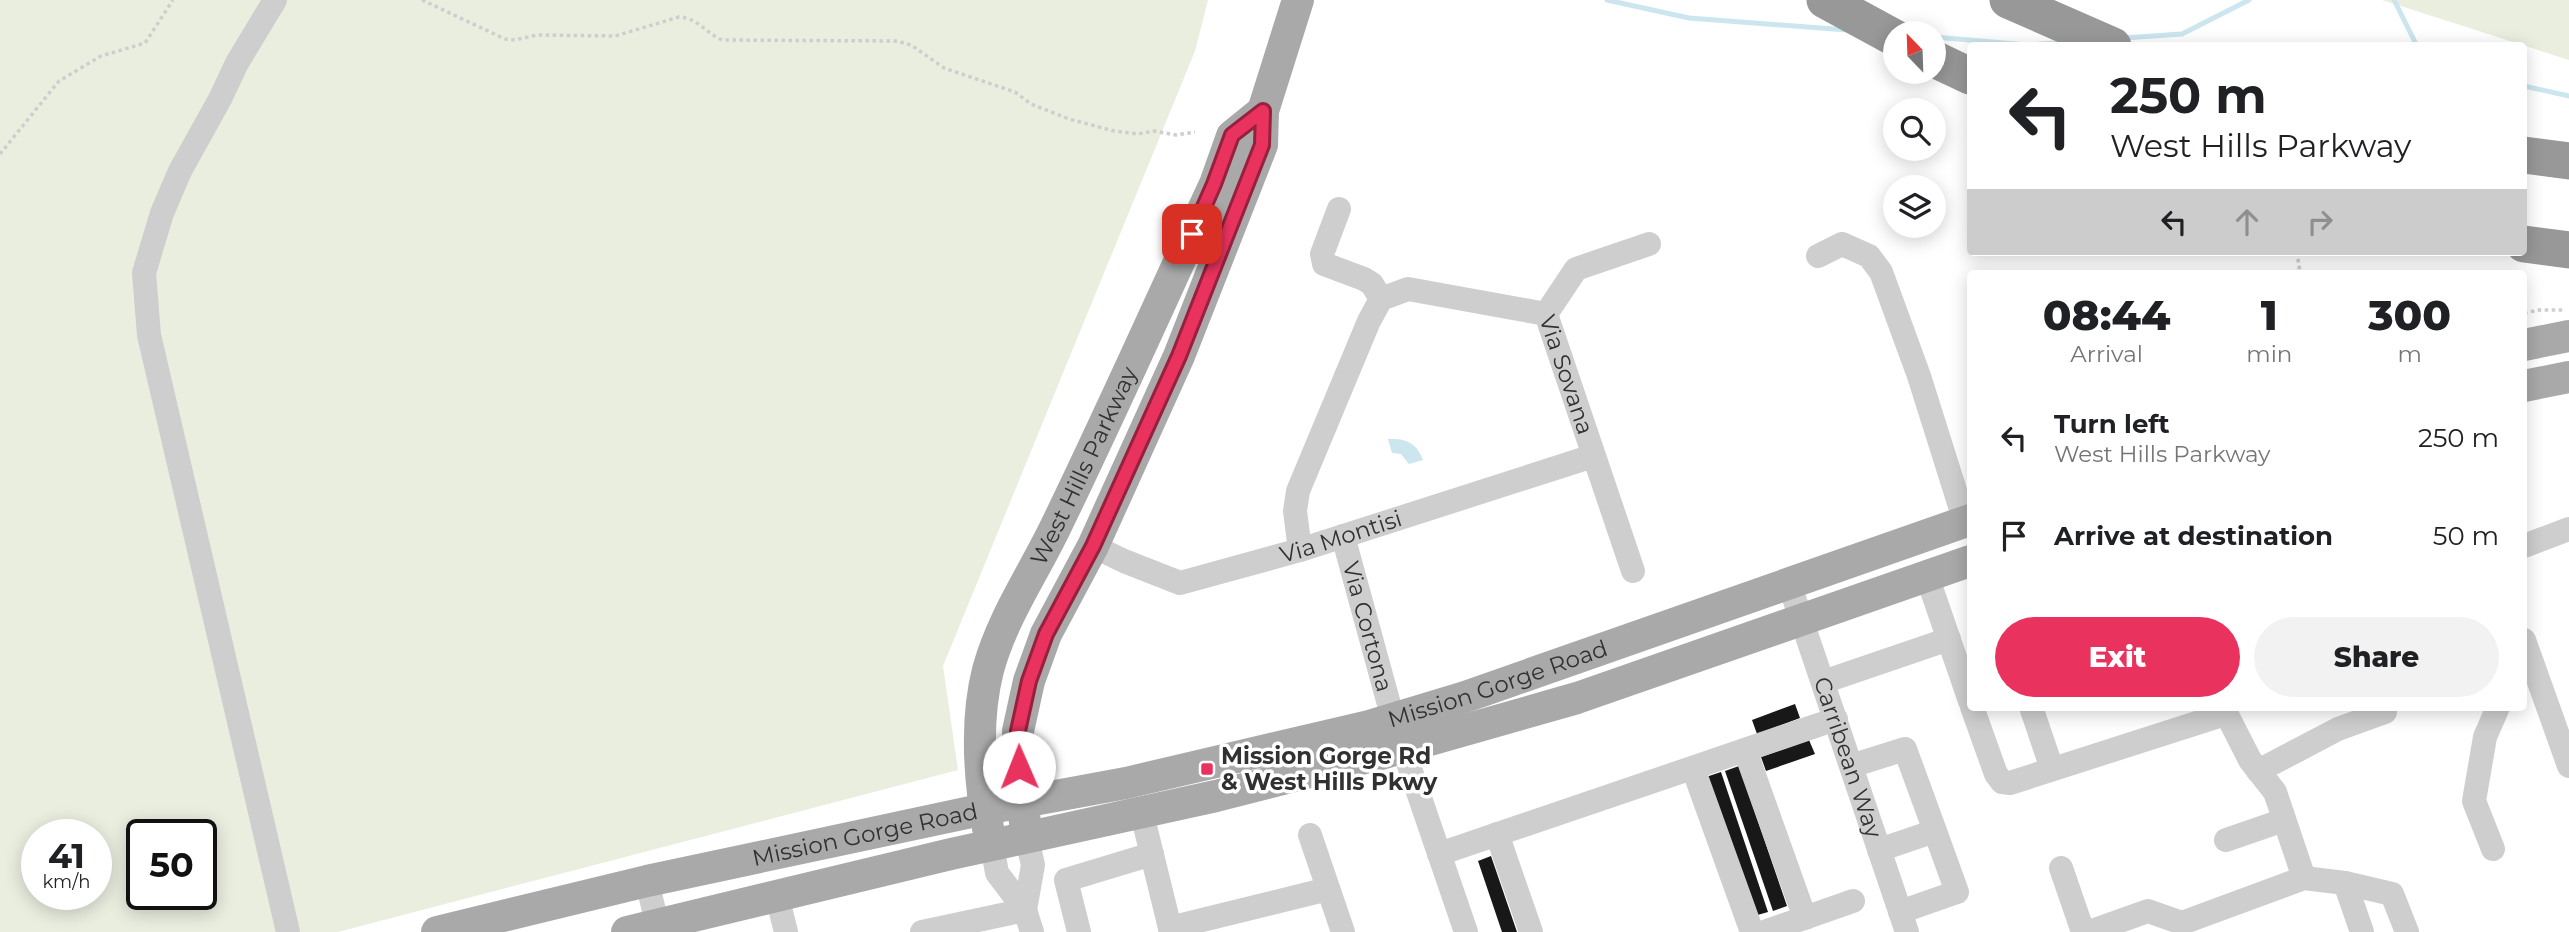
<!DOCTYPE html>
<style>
:root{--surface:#fff;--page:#f2f2f2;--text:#202124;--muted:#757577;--accent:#e9325e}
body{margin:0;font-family:Montserrat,sans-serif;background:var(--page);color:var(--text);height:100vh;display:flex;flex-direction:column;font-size:26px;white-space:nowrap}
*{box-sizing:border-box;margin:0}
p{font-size:23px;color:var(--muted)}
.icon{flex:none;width:38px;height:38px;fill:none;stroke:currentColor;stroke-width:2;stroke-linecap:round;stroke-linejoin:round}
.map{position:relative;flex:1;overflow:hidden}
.panel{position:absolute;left:1967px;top:270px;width:560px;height:441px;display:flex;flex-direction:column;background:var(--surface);border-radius:7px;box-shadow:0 4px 18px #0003}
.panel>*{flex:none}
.top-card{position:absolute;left:1967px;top:42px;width:560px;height:214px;border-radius:7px;box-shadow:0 4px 18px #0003;background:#fff;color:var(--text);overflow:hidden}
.needle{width:46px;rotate:337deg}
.buttons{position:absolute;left:1883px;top:21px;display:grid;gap:14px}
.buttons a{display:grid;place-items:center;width:63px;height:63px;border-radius:50%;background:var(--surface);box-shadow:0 4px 18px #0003;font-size:35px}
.speed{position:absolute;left:21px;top:819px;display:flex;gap:14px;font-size:35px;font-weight:700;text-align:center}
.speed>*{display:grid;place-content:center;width:91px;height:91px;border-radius:50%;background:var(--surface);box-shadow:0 4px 18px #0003;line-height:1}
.speed small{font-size:18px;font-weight:400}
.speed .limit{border:4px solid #111;border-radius:10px;background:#fff;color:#111}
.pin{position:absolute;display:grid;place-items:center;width:60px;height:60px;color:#fff;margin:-30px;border-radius:14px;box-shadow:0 4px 10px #0006}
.me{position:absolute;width:77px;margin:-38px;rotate:359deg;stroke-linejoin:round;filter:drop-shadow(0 0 5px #0008)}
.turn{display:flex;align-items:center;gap:24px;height:147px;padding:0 28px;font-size:32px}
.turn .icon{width:91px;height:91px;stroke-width:2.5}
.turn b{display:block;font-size:49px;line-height:60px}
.lanes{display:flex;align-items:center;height:66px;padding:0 28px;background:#0003;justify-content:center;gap:35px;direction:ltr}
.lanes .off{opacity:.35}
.eta{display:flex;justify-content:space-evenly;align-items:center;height:119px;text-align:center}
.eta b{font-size:42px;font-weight:800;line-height:49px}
.cta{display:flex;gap:14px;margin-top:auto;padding:14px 28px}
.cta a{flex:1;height:80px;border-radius:42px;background:var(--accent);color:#fff;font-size:28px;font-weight:800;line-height:80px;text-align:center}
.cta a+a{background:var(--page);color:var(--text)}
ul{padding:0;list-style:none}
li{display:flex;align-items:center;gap:21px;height:98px;padding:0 28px}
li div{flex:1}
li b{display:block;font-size:26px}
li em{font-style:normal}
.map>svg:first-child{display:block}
.green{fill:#e9eedf;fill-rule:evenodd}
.water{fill:#cbe6ee}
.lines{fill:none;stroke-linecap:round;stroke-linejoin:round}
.stream{stroke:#cbe6ee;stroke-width:5}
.building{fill:#181818}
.path{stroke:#cecece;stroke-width:3.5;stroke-dasharray:3.5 3.5;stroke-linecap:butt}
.minor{stroke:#cecece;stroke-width:24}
.major{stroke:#a9a9a9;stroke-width:32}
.highway{stroke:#989898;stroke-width:37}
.route-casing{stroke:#97203d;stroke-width:18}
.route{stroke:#e9325e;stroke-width:12}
.poi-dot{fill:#e9325e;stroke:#fff;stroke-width:2.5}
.labels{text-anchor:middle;stroke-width:7;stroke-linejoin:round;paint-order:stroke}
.street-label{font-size:23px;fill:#313131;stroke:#fff}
.poi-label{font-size:23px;font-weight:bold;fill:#313131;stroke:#fff;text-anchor:start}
</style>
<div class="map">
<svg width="2569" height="932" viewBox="0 0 2569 932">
<rect width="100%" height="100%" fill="#fff"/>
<g class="green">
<path d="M 0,0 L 1208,0 L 1195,51 L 943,666 L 958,770 L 338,932 L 0,932 ZM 37,835 L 96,835 L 96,894 L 37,894 ZM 142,835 L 201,835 L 201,894 L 142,894 Z"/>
<path d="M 2382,0 L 2569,0 L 2569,60 Z"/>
</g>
<path class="water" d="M 1388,439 C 1406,438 1417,443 1423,460 L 1409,464 L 1401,454 L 1392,453 Z"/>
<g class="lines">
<g class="stream">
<path d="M 1607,0 L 1689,18 L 1847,30"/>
<path d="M 2394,0 L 2417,46"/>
<path d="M 1934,37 L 2028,45 L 2065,42"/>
<path d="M 2124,38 L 2182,34 L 2249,0"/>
<path d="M 2524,86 L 2569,96"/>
</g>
</g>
<g class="building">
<path d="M 1795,704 L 1800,718 L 1757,734 L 1752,720 Z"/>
<path d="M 1809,740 L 1815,754 L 1766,771 L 1761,757 Z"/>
<path d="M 1739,766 L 1787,906 L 1773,911 L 1725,771 Z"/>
<path d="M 1721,772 L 1768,912 L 1754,916 L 1706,777 Z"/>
<path d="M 1491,856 L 1517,932 L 1502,932 L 1478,861 Z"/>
</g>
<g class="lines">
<g class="path">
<path d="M 422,0 L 505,39 L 515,40 L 537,35 L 615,36 L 679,17 C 698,18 706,33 722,40 L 897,41 L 911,45 L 944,68 L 1015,92 L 1031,104 L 1069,119 L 1114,131 L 1138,134 L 1154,131 L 1176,135 L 1195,132"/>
<path d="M 0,154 L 59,81 L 101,56 L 145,43 L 173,0"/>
<path d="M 2297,252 L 2300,273"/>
<path d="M 2524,313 L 2539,310 L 2563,310"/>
</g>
<g class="minor">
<path d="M 275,0 L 237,63 L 220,99 L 180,171 L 162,213 L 144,273 L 149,335 L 288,932"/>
<path d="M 1339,209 L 1322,254 L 1324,264 L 1364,279 L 1372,284 L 1381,299"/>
<path d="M 1818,256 L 1842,244 L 1869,256 L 1881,272 L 1919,376 L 1965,522"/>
<path d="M 1546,314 L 1576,269 L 1649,244"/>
<path id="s1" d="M 1343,536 L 1393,719 L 1466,932"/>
<path id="s2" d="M 1093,546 L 1124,561 L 1180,583 L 1300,550 L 1593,456"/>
<path d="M 2524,546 L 2569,529"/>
<path id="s3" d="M 1300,550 L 1295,511 L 1298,491 L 1369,321 L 1381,299 L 1408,289 L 1546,314 L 1633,571"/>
<path d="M 1927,576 L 1970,701"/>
<path id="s4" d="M 1789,583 L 1907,932"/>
<path d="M 2524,640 L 2569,766"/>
<path d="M 1823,682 L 1949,639"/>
<path d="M 1972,707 L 1996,774 L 2002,782 L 2010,783 L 2225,714"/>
<path d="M 2031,707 L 2052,769"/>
<path d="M 2223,707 L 2250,760 L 2275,792 L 2304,878"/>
<path d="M 1745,750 L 1805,918"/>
<path d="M 1851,766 L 1905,749 L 1935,831 L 1879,850"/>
<path d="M 1693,768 L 1752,932"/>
<path d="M 2258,771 L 2338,729 L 2385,712"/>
<path d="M 1142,814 L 1171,932"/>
<path d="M 1497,834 L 1531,932"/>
<path d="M 1310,835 L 1343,932"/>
<path d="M 2226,840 L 2284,820"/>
<path d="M 992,845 L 997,873 L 1025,910 L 1032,932"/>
<path d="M 2493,849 L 2474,801 L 2485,737 L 2498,707"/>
<path d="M 1439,854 L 1836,719"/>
<path d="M 2061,868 L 2083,932"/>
<path d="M 647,881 L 659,932"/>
<path d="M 2345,883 L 2362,932"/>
<path d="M 777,896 L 786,932"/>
<path d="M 1025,910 L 1033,865 L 1027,839"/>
<path d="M 1900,912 L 1957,892 L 1935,831"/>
<path d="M 1170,928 L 1328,889"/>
<path d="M 922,932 L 1025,910"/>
<path d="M 1079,932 L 1066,880 L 1152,854"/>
<path d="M 1764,932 L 1853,901"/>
<path d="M 2089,932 L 2148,911 L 2182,923 L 2304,878 L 2345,883 L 2392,894 L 2407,932"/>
</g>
<g class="major">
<path d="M 2524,345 L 2569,336"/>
<path d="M 2524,386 L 2569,377"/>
<path d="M 1025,823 L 1019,767 L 1018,731 L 1029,681 L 1046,634 L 1093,546 L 1179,356 L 1262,145 L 1263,111 L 1298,0"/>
<path id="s5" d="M 988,828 C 979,776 975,721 988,670 C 1002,618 1033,574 1056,526 C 1111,413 1162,298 1215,184 L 1232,136 L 1263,111"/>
<path id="s6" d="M 437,932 L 647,881 L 985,809 L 1126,783 L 1369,726 L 1465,697 L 1970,520"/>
<path d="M 627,932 L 951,854 L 1216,796 L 1377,755 L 1577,698 L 1970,561"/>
</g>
<g class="highway">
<path d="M 1825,0 L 1895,38"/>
<path d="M 2008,0 L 2113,46"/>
<path d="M 1934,59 L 1970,76"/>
<path d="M 2524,155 L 2569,161"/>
<path d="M 2524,244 L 2569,250"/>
</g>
</g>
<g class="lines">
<g class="route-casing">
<path id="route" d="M 1019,767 L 1018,731 L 1029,681 L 1046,634 L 1093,546 L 1179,356 L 1262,145 L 1263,111 L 1232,135 L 1214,184 L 1192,234"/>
</g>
<use href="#route" class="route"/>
</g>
<rect class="poi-dot" x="1200" y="762" width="14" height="14" rx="3.5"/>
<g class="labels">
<g class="street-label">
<text dy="8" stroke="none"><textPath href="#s3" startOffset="502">Via Sovana</textPath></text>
<text dy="8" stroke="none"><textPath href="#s5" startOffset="385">West Hills Parkway</textPath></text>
<text dy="8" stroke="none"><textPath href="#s2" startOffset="262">Via Montisi</textPath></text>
<text dy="8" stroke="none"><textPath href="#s1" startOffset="94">Via Cortona</textPath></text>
<text dy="8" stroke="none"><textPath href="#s6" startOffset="1090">Mission Gorge Road</textPath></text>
<text dy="8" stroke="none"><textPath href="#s4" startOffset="184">Carribean Way</textPath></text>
<text dy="8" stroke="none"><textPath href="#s6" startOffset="439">Mission Gorge Road</textPath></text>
</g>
<g class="poi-label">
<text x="1221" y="764">Mission Gorge Rd<tspan x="1221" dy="26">&amp; West Hills Pkwy</tspan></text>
</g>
</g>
</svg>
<div class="buttons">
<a><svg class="needle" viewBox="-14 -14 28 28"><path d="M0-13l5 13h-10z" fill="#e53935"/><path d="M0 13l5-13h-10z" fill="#757577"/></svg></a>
<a><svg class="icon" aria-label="search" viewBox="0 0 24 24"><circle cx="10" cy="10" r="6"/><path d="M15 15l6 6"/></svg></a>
<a><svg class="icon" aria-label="layers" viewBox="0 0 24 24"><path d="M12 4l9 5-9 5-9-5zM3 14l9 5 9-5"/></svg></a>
</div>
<div class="speed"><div>41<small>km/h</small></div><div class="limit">50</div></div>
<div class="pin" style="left:1192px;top:234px;background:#d93025"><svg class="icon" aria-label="arrive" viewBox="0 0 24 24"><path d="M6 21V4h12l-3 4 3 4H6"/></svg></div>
<svg class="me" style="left:1019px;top:767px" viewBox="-20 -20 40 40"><circle r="19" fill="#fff"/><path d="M0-13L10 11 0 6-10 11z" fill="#e9325e"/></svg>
<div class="top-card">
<div class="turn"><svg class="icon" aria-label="left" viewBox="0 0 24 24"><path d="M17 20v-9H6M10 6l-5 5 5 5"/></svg><div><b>250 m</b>West Hills Parkway</div></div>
<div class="lanes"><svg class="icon" aria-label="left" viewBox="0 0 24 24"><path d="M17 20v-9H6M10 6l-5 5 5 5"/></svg><svg class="icon off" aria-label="ahead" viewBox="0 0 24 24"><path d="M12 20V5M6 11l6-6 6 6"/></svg><svg class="icon off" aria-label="right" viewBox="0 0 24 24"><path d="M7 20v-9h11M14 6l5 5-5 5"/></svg></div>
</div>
<section class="panel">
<div class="eta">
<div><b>08:44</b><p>Arrival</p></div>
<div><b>1</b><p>min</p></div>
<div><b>300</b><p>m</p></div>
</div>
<ul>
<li><svg class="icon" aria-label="left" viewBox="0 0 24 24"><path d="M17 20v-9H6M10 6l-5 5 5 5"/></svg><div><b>Turn left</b><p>West Hills Parkway</p></div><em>250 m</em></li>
<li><svg class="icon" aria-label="arrive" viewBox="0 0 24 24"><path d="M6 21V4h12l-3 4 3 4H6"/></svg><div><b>Arrive at destination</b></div><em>50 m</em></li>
</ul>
<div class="cta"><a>Exit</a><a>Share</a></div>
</section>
</div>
